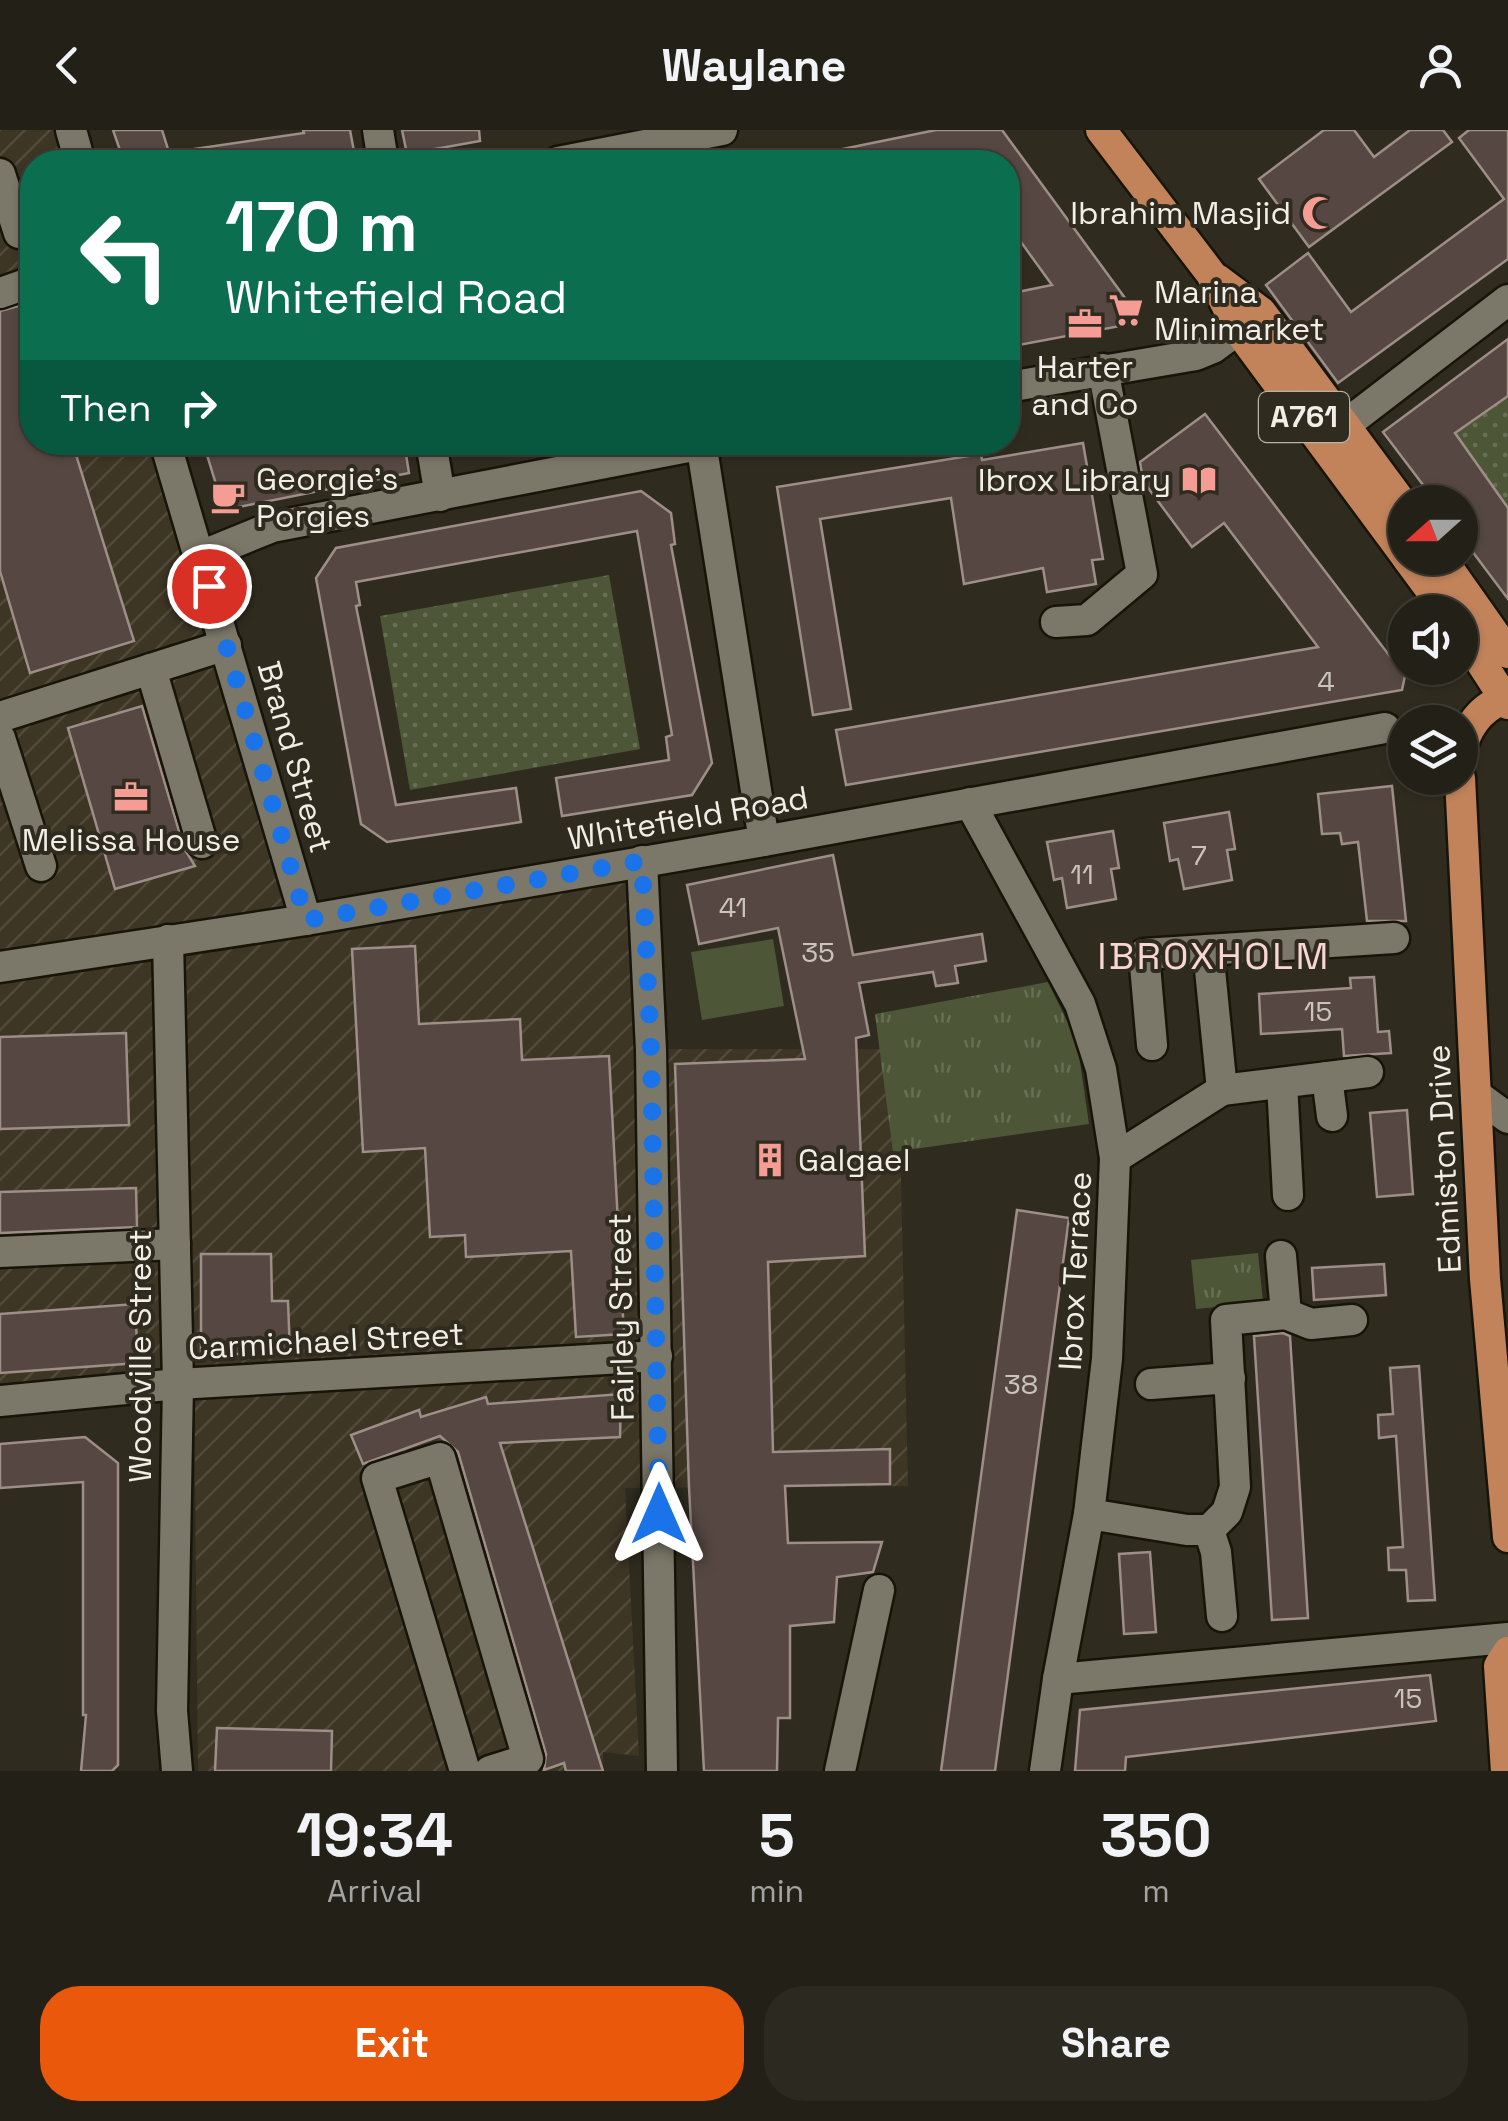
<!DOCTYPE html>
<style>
:root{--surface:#232117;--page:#2b2920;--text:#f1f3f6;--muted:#a3a3a1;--line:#403e36;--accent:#ea580c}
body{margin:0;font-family:"Space Grotesk",sans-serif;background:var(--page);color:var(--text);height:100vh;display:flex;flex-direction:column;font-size:38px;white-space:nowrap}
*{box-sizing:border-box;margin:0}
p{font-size:32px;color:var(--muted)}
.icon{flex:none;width:55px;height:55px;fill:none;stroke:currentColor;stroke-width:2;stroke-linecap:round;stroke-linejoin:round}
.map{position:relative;height:1641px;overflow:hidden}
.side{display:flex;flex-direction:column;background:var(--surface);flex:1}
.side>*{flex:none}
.banner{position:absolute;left:20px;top:20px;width:1000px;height:305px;border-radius:40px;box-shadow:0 2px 8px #0004,0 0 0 2px var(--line);background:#0b6e4f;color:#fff;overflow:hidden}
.needle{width:65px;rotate:249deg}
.buttons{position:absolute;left:1388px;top:355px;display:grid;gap:20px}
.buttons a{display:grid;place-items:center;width:90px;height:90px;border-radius:50%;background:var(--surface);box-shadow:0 2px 8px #0004,0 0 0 2px var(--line);font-size:50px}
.pin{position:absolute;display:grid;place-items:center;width:85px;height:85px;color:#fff;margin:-42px;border:5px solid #fff;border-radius:50%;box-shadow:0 2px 10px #0007}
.me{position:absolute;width:110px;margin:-55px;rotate:0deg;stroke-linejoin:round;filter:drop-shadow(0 0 8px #0008)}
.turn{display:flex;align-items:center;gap:35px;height:210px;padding:0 40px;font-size:45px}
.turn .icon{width:130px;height:130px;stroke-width:2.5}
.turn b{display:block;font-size:70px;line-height:85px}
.then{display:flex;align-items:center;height:95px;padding:0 40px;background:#0003;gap:20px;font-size:38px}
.eta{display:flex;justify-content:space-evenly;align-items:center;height:170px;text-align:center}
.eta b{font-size:60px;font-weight:700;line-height:70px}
.button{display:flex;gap:20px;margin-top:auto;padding:20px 40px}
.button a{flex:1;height:115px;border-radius:40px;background:var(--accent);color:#fff;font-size:40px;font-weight:700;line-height:115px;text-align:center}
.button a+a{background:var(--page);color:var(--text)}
header{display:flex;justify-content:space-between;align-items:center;height:130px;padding:0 40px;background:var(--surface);font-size:45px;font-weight:700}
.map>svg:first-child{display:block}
.industrial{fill:url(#industrial-furrows)}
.grass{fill:url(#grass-dots)}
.park{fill:url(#park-tufts)}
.pitch{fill:#4d5637}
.building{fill:#564742;stroke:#9e8e88;stroke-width:2.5}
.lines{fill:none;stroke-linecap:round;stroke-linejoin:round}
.minor-casing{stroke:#171409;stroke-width:35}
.major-casing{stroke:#171409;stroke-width:35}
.minor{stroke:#7b7769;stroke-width:30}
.major{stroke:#c2835a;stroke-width:30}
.route{stroke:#1a73e8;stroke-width:18;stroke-dasharray:0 32.4}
.labels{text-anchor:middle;stroke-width:8;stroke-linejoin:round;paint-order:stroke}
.number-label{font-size:28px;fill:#cac4bd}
.shield{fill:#2f2c1f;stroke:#b6b4aa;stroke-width:2.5}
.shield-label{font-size:30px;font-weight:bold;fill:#f0eee6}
.poi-label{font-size:32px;fill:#f0eee6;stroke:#2f2c1f;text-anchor:start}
.street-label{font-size:32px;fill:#f0eee6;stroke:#2f2c1f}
.quarter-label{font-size:38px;letter-spacing:2.5px;fill:#f9d6d2;stroke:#2f2c1f}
</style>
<header><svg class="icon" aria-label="back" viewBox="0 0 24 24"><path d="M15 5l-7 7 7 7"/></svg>Waylane<svg class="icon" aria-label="person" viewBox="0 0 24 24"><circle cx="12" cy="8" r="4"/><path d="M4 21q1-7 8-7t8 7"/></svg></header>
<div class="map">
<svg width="1508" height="1641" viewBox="0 0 1508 1641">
<defs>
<pattern id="industrial-furrows" width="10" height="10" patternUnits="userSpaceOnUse" patternTransform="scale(2.5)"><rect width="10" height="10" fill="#3e3625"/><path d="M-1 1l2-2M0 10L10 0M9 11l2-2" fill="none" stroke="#514a3a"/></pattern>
<pattern id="grass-dots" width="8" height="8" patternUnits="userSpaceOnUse" patternTransform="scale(2.5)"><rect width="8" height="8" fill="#4d5637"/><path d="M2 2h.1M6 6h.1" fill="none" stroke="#676f54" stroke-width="1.8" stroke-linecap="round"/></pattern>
<pattern id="park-tufts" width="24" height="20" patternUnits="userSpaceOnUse" patternTransform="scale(2.5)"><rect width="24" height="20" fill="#4d5637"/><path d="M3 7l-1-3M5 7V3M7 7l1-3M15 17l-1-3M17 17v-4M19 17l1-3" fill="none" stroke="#676f54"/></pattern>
</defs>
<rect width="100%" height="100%" fill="#2f2c1f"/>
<path class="industrial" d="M 0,0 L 66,0 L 76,32 L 32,32 L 32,312 L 161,313 L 306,789 L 642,731 L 651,919 L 898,919 L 908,1356 L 625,1358 L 639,1626 L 603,1622 L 603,1641 L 198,1641 L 194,1246 L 0,1268 Z"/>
<g class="grass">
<path d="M 1508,266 L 1508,378 L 1455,303 Z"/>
<path d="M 609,445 L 640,619 L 410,660 L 380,486 Z"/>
</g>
<g class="park">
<path d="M 1048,852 L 1077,912 L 1089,994 L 893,1022 L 875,884 Z"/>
<path d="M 1258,1123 L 1263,1172 L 1196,1179 L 1191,1130 Z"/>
</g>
<path class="pitch" d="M 773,809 L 784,876 L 702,890 L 691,822 Z"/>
<g class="building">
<path d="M 113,0 L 162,0 L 172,32 L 124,32 Z"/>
<path d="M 303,0 L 350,0 L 356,32 L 188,32 L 187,20 L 304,3 Z"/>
<path d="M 402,0 L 479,0 L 480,11 L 407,24 Z"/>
<path d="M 936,0 L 1002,0 L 1136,183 L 1131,194 L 1008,217 L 1008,164 L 1052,155 L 1008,94 L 1008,32 L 824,32 L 823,23 Z"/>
<path d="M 1324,0 L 1354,0 L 1374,27 L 1410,0 L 1443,0 L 1452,12 L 1309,117 L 1259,49 Z"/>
<path d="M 1469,0 L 1508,0 L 1508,129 L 1338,253 L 1266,155 L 1308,123 L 1351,182 L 1504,69 L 1459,8 Z"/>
<path d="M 32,172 L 32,312 L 72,312 L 134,511 L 30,543 L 0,441 L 0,181 Z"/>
<path d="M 1508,209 L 1508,266 L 1455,303 L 1508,378 L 1508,469 L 1460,405 L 1460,372 L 1436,372 L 1383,302 Z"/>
<path d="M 1205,284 L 1405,546 L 1402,560 L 846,655 L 836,600 L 1318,517 L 1224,393 L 1192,417 L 1143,351 L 1140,332 Z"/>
<path d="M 203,312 L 252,312 L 256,324 L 312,312 L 404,312 L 409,343 L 224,380 Z"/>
<path d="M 1083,313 L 1103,429 L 1092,430 L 1096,454 L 1047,462 L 1043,438 L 964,454 L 951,368 L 820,389 L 851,579 L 813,585 L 777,357 L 981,324 L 982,330 Z"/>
<path d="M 641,361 L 671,383 L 675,414 L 671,415 L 712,633 L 692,665 L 562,686 L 556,648 L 669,630 L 666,607 L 672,605 L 637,401 L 356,452 L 360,475 L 356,476 L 396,675 L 516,658 L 521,692 L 387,712 L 361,694 L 316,448 L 336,418 Z"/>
<path d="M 142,576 L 184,718 L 195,736 L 115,759 L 68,598 Z"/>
<path d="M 1392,656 L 1406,791 L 1367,791 L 1358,712 L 1342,714 L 1340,703 L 1322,704 L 1318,664 Z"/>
<path d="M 1229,682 L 1235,719 L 1227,720 L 1232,750 L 1184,759 L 1178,729 L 1170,731 L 1164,693 Z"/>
<path d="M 1113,701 L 1119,738 L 1111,739 L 1116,769 L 1067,778 L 1062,748 L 1054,750 L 1047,712 Z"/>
<path d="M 833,725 L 853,825 L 982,804 L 986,831 L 955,836 L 958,853 L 936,856 L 933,842 L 859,853 L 869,905 L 856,908 L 865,1126 L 768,1132 L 773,1322 L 890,1319 L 890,1354 L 785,1356 L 788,1413 L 882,1412 L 873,1442 L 837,1447 L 834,1492 L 790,1496 L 790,1588 L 778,1588 L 777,1641 L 704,1641 L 689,1357 L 675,934 L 805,929 L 778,798 L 699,814 L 687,755 Z"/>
<path d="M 415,816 L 419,894 L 520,889 L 522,930 L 609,926 L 624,1204 L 576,1207 L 571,1121 L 466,1127 L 465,1105 L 430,1107 L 425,1018 L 363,1022 L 352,819 Z"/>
<path d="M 1374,847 L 1378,902 L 1389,901 L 1391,923 L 1344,926 L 1342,899 L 1261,904 L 1259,864 L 1351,858 L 1350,848 Z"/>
<path d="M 126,903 L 129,995 L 0,999 L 0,907 Z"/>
<path d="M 1407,980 L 1413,1064 L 1377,1067 L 1370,983 Z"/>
<path d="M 136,1058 L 137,1097 L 0,1103 L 0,1062 Z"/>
<path d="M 1017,1080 L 1069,1088 L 995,1641 L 941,1641 Z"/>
<path d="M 201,1124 L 271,1124 L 272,1171 L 288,1171 L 290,1224 L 201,1224 Z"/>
<path d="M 1384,1134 L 1386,1165 L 1314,1170 L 1312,1138 Z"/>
<path d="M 135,1174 L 138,1233 L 0,1243 L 0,1184 Z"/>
<path d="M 1283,1203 L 1290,1206 L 1308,1488 L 1272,1490 L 1254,1206 Z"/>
<path d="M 1419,1236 L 1435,1470 L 1408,1471 L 1406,1440 L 1389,1440 L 1388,1418 L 1403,1417 L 1396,1306 L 1379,1308 L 1378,1285 L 1393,1284 L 1390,1238 Z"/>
<path d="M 621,1264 L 620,1307 L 500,1313 L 603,1641 L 566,1641 L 564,1633 L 544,1640 L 546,1624 L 458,1322 L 440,1306 L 363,1334 L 351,1305 L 419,1280 L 421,1287 L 486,1267 L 488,1274 Z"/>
<path d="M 85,1307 L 118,1333 L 118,1635 L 112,1641 L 81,1641 L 86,1585 L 83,1585 L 83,1352 L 0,1358 L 0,1314 Z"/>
<path d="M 1150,1422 L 1156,1502 L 1124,1504 L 1119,1424 Z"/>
<path d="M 1430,1545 L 1436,1591 L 1126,1627 L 1125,1641 L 1075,1641 L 1080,1580 Z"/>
<path d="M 217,1598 L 332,1601 L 331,1641 L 215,1641 Z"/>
</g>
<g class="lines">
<g class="minor-casing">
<g id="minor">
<path d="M 71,0 L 80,32"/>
<path d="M 378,0 L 383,32"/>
<path d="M 558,32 L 722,0"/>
<path d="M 0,44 L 19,103"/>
<path d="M 0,163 L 32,152"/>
<path d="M 1008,257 L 1196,225 L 1213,218 L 1259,184"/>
<path d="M 1345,295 L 1508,170"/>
<path d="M 165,312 L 306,790"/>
<path d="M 431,312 L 440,366"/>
<path d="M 701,312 L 764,711"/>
<path d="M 201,426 L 272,397 L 714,312"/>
<path d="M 1056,492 L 1087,490 L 1142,444 L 1103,239"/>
<path d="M 151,539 L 202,713"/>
<path d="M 0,587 L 226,515"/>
<path d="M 0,608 L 41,736"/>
<path d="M 970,673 L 1080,874 L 1101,939 L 1115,1028 L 1107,1229 L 1089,1384 L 1058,1549 L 1045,1641"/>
<path d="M 642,731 L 651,920 L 662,1641"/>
<path d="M 168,810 L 178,1254 L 172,1581 L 177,1641"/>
<path d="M 0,837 L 306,790 L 764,711 L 1385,598"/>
<path d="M 1152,915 L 1144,824 L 1394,808"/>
<path d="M 1327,947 L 1332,986"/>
<path d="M 1282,953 L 1288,1065"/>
<path d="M 1222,960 L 1368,942"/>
<path d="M 1478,966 L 1508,988"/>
<path d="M 1115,1028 L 1222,960 L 1208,820"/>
<path d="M 0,1122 L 175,1114"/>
<path d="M 1286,1184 L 1311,1194 L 1352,1190"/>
<path d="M 1151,1254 L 1230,1248"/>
<path d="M 0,1271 L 178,1254 L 657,1226"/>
<path d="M 1089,1384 L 1187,1400 L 1209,1400 L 1227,1382 L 1235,1357 L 1226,1190 L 1286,1184 L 1281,1126"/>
<path d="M 1209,1400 L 1216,1422 L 1222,1486"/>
<path d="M 1058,1549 L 1508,1508"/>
<path d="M 465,1641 L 377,1348 L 440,1328 L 528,1629 L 490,1641"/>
<path d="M 840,1641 L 879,1460"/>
</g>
</g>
<g class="major-casing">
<g id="major">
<path d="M 1101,0 L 1211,144 L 1239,201 L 1405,425"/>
<path d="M 1217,149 L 1261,182 L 1405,377"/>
<path d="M 1407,428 L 1447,482"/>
<path d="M 1441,428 L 1508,523"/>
<path d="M 1460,500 L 1508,574"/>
<path d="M 1460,625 C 1466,597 1481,576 1508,568"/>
<path d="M 1460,648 L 1485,1149 L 1508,1407"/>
<path d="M 1506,1641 L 1499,1536 L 1508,1522"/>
</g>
</g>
<use href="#minor" class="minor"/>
<use href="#major" class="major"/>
</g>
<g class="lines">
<path class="route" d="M 209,456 L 306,790 L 642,731 L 651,920 L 659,1384"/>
</g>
<defs>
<g id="mosque-bare" transform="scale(2.7)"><path d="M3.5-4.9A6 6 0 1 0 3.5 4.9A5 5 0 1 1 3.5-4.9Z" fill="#f59c95" stroke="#2f2c1f" stroke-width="2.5" paint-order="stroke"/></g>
<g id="supermarket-bare" transform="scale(2.7)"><path d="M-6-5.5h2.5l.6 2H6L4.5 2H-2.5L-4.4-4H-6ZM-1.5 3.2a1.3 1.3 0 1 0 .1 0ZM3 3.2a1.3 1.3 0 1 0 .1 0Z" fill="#f59c95" stroke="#2f2c1f" stroke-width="2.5" paint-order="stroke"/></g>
<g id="office-bare" transform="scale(2.7)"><path d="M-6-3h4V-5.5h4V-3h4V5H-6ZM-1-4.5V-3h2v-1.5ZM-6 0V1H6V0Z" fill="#f59c95" stroke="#2f2c1f" stroke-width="2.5" paint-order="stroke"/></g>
<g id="library-bare" transform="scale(2.7)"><path d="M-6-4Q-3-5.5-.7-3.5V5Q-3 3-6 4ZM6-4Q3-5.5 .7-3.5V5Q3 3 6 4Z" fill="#f59c95" stroke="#2f2c1f" stroke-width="2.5" paint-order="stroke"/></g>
<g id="cafe-bare" transform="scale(2.7)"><path d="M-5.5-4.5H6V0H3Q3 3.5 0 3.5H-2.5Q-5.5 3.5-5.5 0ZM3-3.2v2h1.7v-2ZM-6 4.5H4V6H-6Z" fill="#f59c95" stroke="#2f2c1f" stroke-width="2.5" paint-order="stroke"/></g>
<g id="building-bare" transform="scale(2.7)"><path d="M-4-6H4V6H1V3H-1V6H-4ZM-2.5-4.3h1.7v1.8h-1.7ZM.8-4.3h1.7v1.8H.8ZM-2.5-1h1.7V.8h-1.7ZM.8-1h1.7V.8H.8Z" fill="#f59c95" stroke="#2f2c1f" stroke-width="2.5" paint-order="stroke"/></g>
</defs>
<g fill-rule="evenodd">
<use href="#mosque-bare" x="1319" y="83"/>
<use href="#supermarket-bare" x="1126" y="180"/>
<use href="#office-bare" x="1085" y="194"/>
<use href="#library-bare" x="1199" y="350"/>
<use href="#cafe-bare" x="228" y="367"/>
<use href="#office-bare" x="131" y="667"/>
<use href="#building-bare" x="770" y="1030"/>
</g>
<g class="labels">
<g class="number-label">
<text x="1326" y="561">4</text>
<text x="1199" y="735">7</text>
<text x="1082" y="754">11</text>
<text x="733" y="787">41</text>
<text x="818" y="832">35</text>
<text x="1318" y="891">15</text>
<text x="1021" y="1264">38</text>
<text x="1408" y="1578">15</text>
</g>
<rect class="shield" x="1259" y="262" width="90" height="50" rx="8"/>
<g class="shield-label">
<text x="1304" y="297">A761</text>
</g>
<g class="poi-label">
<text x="1291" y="94" text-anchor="end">Ibrahim Masjid</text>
<text x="1154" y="173">Marina<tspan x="1154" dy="37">Minimarket</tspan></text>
<text x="1085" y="248" text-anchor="middle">Harter<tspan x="1085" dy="37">and Co</tspan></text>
<text x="256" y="360">Georgie's<tspan x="256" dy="37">Porgies</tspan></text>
<text x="1171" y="361" text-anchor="end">Ibrox Library</text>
<text x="131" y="721" text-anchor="middle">Melissa House</text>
<text x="798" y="1041">Galgael</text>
</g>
<g class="street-label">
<text transform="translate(295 627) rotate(74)" y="11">Brand Street</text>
<text transform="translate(688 688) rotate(-10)" y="11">Whitefield Road</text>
<text transform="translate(1444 1029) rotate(-93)" y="11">Edmiston Drive</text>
<text transform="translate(1075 1141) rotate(-87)" y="11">Ibrox Terrace</text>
<text transform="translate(621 1187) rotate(-91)" y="11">Fairley Street</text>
<text transform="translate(326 1211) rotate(-3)" y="11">Carmichael Street</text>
<text transform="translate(140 1226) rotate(-90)" y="11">Woodville Street</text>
</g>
<g class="quarter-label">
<text x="1214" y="839">IBROXHOLM</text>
</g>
</g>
</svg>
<div class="buttons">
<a><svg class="needle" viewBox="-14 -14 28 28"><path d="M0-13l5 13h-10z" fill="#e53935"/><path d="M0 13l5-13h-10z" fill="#a3a3a1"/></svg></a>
<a><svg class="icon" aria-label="sound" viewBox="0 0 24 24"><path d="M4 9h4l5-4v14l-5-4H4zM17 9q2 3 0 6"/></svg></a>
<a><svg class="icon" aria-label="layers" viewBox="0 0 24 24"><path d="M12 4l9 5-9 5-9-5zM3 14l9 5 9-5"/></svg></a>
</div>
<div class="pin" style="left:209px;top:456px;background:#d93025"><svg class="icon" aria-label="arrive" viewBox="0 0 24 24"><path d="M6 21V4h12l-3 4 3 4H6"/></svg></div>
<svg class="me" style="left:659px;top:1384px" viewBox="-20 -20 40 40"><path d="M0-17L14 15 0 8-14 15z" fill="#1a73e8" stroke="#fff" stroke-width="4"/></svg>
<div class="banner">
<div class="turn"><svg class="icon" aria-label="left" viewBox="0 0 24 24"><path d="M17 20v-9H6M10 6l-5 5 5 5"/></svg><div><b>170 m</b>Whitefield Road</div></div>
<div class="then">Then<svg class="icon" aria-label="right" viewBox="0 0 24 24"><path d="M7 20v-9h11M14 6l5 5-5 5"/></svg></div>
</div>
</div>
<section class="side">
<div class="eta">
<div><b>19:34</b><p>Arrival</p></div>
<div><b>5</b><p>min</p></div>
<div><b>350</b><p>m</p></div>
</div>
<div class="button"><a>Exit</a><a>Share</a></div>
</section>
